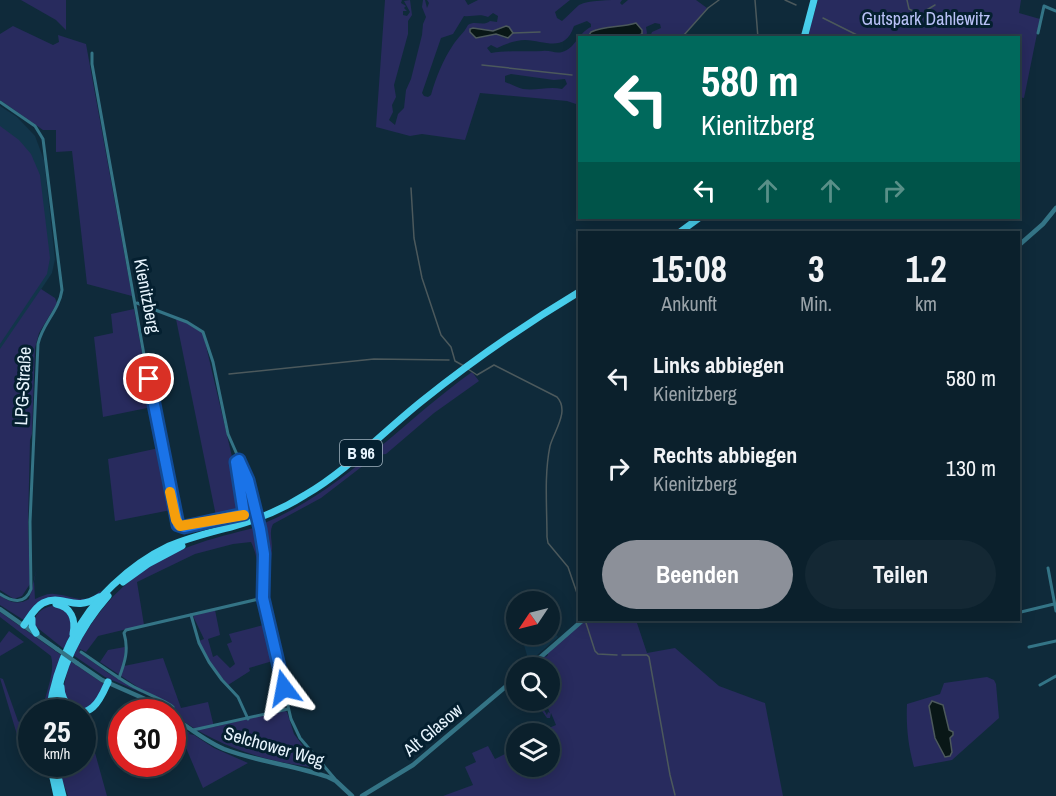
<!DOCTYPE html>
<html lang="de">
<meta charset="utf-8">
<style>
:root{--surface:#0b202c;--page:#142834;--text:#f1f3f6;--muted:#9aa3a9;--line:#2b3e48;--accent:#8c9099}
body{margin:0;font-family:"Archivo Narrow",sans-serif;background:var(--page);color:var(--text);height:100vh;display:flex;flex-direction:column;font-size:22px;white-space:nowrap}
*{box-sizing:border-box;margin:0}
p{font-size:20px;color:var(--muted)}
.icon{flex:none;width:33px;height:33px;fill:none;stroke:currentColor;stroke-width:2;stroke-linecap:round;stroke-linejoin:round}
.map{position:relative;flex:1;overflow:hidden}
.panel{position:absolute;left:578px;top:231px;width:442px;height:390px;display:flex;flex-direction:column;background:var(--surface);border-radius:0px;box-shadow:0 3px 15px #0003,0 0 0 2px var(--line)}
.panel>*{flex:none}
.banner{position:absolute;left:578px;top:36px;width:442px;height:183px;border-radius:0px;box-shadow:0 3px 15px #0003,0 0 0 2px var(--line);background:#00695c;color:#fff;overflow:hidden}
.needle{width:39px;rotate:235deg}
.controls{position:absolute;left:506px;top:591px;display:grid;gap:12px}
.controls a{display:grid;place-items:center;width:54px;height:54px;border-radius:50%;background:var(--surface);box-shadow:0 3px 15px #0003,0 0 0 2px var(--line);font-size:30px}
.speed{position:absolute;left:18px;top:699px;display:flex;gap:12px;font-size:30px;font-weight:700;text-align:center}
.speed>*{display:grid;place-content:center;width:78px;height:78px;border-radius:50%;background:var(--surface);box-shadow:0 3px 15px #0003,0 0 0 2px var(--line);line-height:1}
.speed small{font-size:15px;font-weight:400}
.speed .limit{border:9px solid #d22;background:#fff;color:#111}
.pin{position:absolute;display:grid;place-items:center;width:51px;height:51px;color:#fff;margin:-26px;border:3px solid #fff;border-radius:50%;box-shadow:0 2px 6px #0007}
.me{position:absolute;width:66px;margin:-33px;rotate:347deg;stroke-linejoin:round;filter:drop-shadow(0 0 4px #0008)}
.turn{display:flex;align-items:center;gap:21px;height:126px;padding:0 24px;font-size:27px}
.turn .icon{width:78px;height:78px;stroke-width:2.5}
.turn b{display:block;font-size:42px;line-height:51px}
.lanes{display:flex;align-items:center;height:57px;padding:0 24px;background:#0003;justify-content:center;gap:30px;direction:ltr}
.lanes .off{opacity:.35}
.eta{display:flex;justify-content:space-evenly;align-items:center;height:102px;text-align:center}
.eta b{font-size:36px;font-weight:700;line-height:42px}
.primary-button{display:flex;gap:12px;margin-top:auto;padding:12px 24px}
.primary-button a{flex:1;height:69px;border-radius:36px;background:var(--accent);color:#fff;font-size:24px;font-weight:700;line-height:69px;text-align:center}
.primary-button a+a{background:var(--page);color:var(--text)}
ul{padding:0;list-style:none}
li{display:flex;align-items:center;gap:18px;height:90px;padding:0 24px}
li div{flex:1}
li b{display:block;font-size:22px}
li em{font-style:normal}
.map>svg:first-child{display:block}
.built{fill:#12354a}
.green{fill:#282b5e;fill-rule:evenodd}
.water{fill:#091717;stroke:#4c595c;stroke-width:1.5}
.lines{fill:none;stroke-linecap:round;stroke-linejoin:round}
.stream{stroke:#4c595c;stroke-width:1.5}
.minor{stroke:#347486;stroke-width:3}
.tertiary{stroke:#347486;stroke-width:4.5}
.trunk{stroke:#48ceec;stroke-width:7}
.minor-bridge{stroke:#347486;stroke-width:3}
.tertiary-bridge{stroke:#347486;stroke-width:4.5}
.route-casing{stroke:#114b97;stroke-width:15}
.route{stroke:#1a73e8;stroke-width:10}
.slow{stroke:#f59e0b;stroke-width:10}
.labels{text-anchor:middle;stroke-width:6;stroke-linejoin:round;paint-order:stroke}
.shield{fill:#052030;stroke:#a3b4c0;stroke-width:1.5}
.shield-label{font-size:16px;font-weight:bold;fill:#e7f4fd}
.park-label{font-size:18px;fill:#bac2f7;stroke:#052030}
.street-label{font-size:18px;fill:#e7f4fd;stroke:#052030}
</style>
<div class="map">
<svg width="1056" height="796" viewBox="0 0 1056 796">
<rect width="100%" height="100%" fill="#0f2a3a"/>
<g class="built">
<path d="M 0,106 L 17,117 L 35,136 L 44,160 L 55,259 L 52,273 L 0,351 Z"/>
<path d="M 549,626 L 558,637 L 529,662 L 521,635 L 549,634 Z"/>
</g>
<g class="green">
<path d="M 21,0 L 66,0 L 66,30 L 56,20 Z"/>
<path d="M 385,0 L 402,0 L 401,3 L 406,6 L 404,8 L 407,11 L 403,11 L 403,15 L 407,16 L 410,12 L 404,1 L 410,0 L 412,15 L 408,21 L 408,34 L 394,85 L 396,97 L 392,105 L 393,112 L 389,120 L 395,125 L 398,114 L 404,108 L 406,90 L 411,79 L 422,35 L 423,24 L 426,17 L 422,7 L 423,0 L 425,0 L 427,8 L 429,3 L 427,0 L 465,0 L 468,5 L 478,0 L 570,0 L 555,12 L 557,18 L 562,21 C 568,16 573,10 579,5 C 589,0 610,0 622,0 L 620,3 L 622,5 L 628,0 L 696,0 L 707,8 L 684,35 L 684,37 L 650,37 L 652,32 L 661,28 L 660,24 L 655,23 L 646,27 L 647,33 L 645,37 L 632,37 L 638,36 L 634,23 L 624,27 L 597,29 L 593,37 L 624,37 L 579,38 L 579,105 L 567,101 L 480,93 L 465,140 L 422,134 L 410,136 L 376,127 ZM 493,13 L 498,16 L 497,22 L 490,21 C 483,27 475,20 468,25 C 464,33 458,37 453,45 C 443,60 436,77 431,95 L 428,97 L 424,96 L 422,93 L 441,38 L 453,34 L 464,16 C 472,17 480,13 488,17 ZM 587,21 L 591,24 L 591,27 C 579,32 575,49 562,52 C 556,54 549,50 543,51 C 526,52 508,50 491,53 L 487,48 L 491,45 L 497,48 C 505,44 516,40 525,40 C 546,41 565,53 574,26 ZM 503,27 L 509,27 L 505,38 L 496,34 L 476,38 L 471,34 L 473,28 L 493,31 ZM 511,74 L 554,80 L 565,79 L 567,84 L 562,89 C 549,86 536,91 523,89 C 518,88 511,84 505,82 L 505,76 Z"/>
<path d="M 818,0 L 1021,0 L 1019,13 L 1040,19 L 1024,98 L 1019,97 L 1018,38 L 807,38 Z"/>
<path d="M 13,26 L 53,45 L 59,42 L 58,35 L 86,44 L 132,296 L 87,284 L 72,151 L 56,152 L 56,130 L 43,130 L 0,100 L 0,34 Z"/>
<path d="M 0,126 L 19,140 L 31,154 L 40,175 L 50,258 L 47,274 L 0,344 Z"/>
<path d="M 41,289 L 55,298 L 57,303 L 39,333 L 35,348 L 32,434 L 30,440 L 28,525 L 30,584 L 22,596 L 14,599 L 0,590 L 0,349 Z"/>
<path d="M 134,309 L 152,407 L 103,417 L 94,337 L 113,333 L 111,314 Z"/>
<path d="M 176,319 L 198,327 L 203,333 L 245,512 L 216,516 Z"/>
<path d="M 472,372 L 479,381 L 434,413 L 386,454 L 377,455 L 321,498 L 273,524 C 269,532 272,540 272,548 C 271,570 266,590 269,612 L 264,595 L 265,554 L 260,525 C 344,491 399,424 472,372 Z"/>
<path d="M 159,448 L 171,510 L 115,521 L 108,459 Z"/>
<path d="M 257,527 L 262,563 L 261,597 L 255,599 C 263,585 258,556 251,542 L 233,544 L 195,554 L 137,582 L 144,625 L 98,636 L 86,652 L 80,649 L 79,652 L 108,673 L 147,695 L 105,677 L 73,655 C 100,603 134,567 191,546 C 212,538 235,533 257,527 Z"/>
<path d="M 37,568 L 34,581 L 35,599 C 41,597 47,593 54,594 C 72,595 84,606 100,591 L 101,592 L 86,603 L 46,600 L 25,620 L 22,619 L 0,605 L 0,595 C 9,603 19,605 29,599 Z"/>
<path d="M 56,605 L 61,607 L 72,617 L 72,632 L 64,649 L 34,625 C 34,612 44,607 56,605 Z"/>
<path d="M 215,610 L 220,635 L 208,639 L 213,657 L 217,655 L 230,668 L 235,664 L 227,644 L 232,642 L 229,634 L 267,624 L 276,660 L 249,668 L 250,671 L 228,685 C 217,672 206,658 199,641 L 204,639 L 193,616 Z"/>
<path d="M 0,612 L 61,655 L 52,682 L 46,712 L 43,712 C 44,694 56,674 51,656 L 0,617 Z"/>
<path d="M 586,620 L 636,620 L 647,653 L 675,648 L 719,686 L 765,703 L 783,796 L 443,796 L 473,785 L 465,767 L 476,762 L 472,753 L 488,746 L 495,759 L 511,751 L 514,758 L 516,758 L 516,766 L 549,766 L 549,743 L 553,741 L 549,728 L 556,725 L 551,713 L 550,718 L 547,718 L 542,711 L 544,710 L 547,715 L 548,712 L 550,713 L 545,701 L 549,700 L 549,668 L 530,668 L 544,655 L 546,657 L 548,655 L 547,652 Z"/>
<path d="M 9,631 L 24,642 L 0,656 L 0,643 Z"/>
<path d="M 125,647 L 124,666 L 163,658 L 181,708 L 208,702 L 214,727 L 284,710 L 287,712 L 294,734 L 315,762 L 316,769 L 312,768 L 303,758 L 310,767 C 259,760 215,745 173,714 L 174,706 L 171,704 L 142,690 L 100,662 L 108,650 Z"/>
<path d="M 70,661 L 104,684 C 96,702 95,711 73,709 L 62,693 Z"/>
<path d="M 987,677 L 994,680 L 996,684 L 999,718 L 952,760 L 914,767 C 908,745 906,726 907,704 L 940,694 L 944,683 Z"/>
<path d="M 0,678 L 3,679 L 18,721 L 20,723 L 31,713 L 31,751 L 23,747 L 18,738 Z"/>
<path d="M 89,720 L 87,724 L 107,796 L 68,796 L 61,777 L 60,764 L 82,764 L 83,722 Z"/>
<path d="M 173,721 L 190,733 L 189,734 L 194,735 L 214,748 L 248,763 L 203,788 L 181,736 L 173,737 Z"/>
</g>
<g class="water">
<path d="M 636,23 L 642,30 L 642,34 C 631,39 601,38 589,35 L 591,32 C 605,25 621,28 636,23 Z"/>
<path d="M 506,26 L 509,27 L 513,33 L 508,38 L 496,34 L 476,38 L 470,32 L 470,29 L 473,28 L 493,31 Z"/>
<path d="M 932,701 L 943,705 L 949,730 L 953,732 L 953,735 L 950,738 L 952,752 L 950,756 L 945,757 L 935,738 L 929,706 Z"/>
</g>
<g class="lines">
<g class="stream">
<path d="M 755,0 L 758,38"/>
<path d="M 785,0 L 796,5"/>
<path d="M 907,0 L 909,9 L 915,12"/>
<path d="M 925,11 L 935,5"/>
<path d="M 823,18 L 863,38"/>
<path d="M 513,33 L 540,32"/>
<path d="M 684,35 L 708,8 L 719,0"/>
<path d="M 482,65 L 572,75"/>
<path d="M 411,188 L 414,238 L 422,278 L 441,335 L 451,347 L 455,361 L 464,366"/>
<path d="M 468,369 L 477,375 L 494,365 L 557,397 C 570,411 554,431 550,446 C 544,475 547,507 547,537 L 548,543 L 568,567 L 579,599"/>
<path d="M 229,374 L 374,359 L 449,360"/>
<path d="M 586,623 L 595,651 L 598,654 L 617,655"/>
<path d="M 622,655 L 647,655 L 649,657 L 670,775 L 675,795"/>
</g>
<g class="minor">
<path d="M 1038,33 L 1044,6 L 1056,11"/>
<path d="M 92,53 L 92,64 L 161,450 L 178,525 L 184,527 L 244,514 L 235,466 L 239,460"/>
<path d="M 0,102 L 35,126 L 43,139 L 62,290 C 59,311 42,324 38,344 L 30,522 L 31,589 C 25,605 12,602 0,594"/>
<path d="M 137,303 L 187,322 L 203,332 L 213,362 L 228,434 L 246,475 L 256,512"/>
<path d="M 260,529 L 264,554 L 263,598 L 291,719 L 300,738 L 335,779"/>
<path d="M 1048,568 L 1056,611"/>
<path d="M 1021,612 L 1054,604"/>
<path d="M 191,615 L 199,643 L 209,662 L 222,680 L 238,697 L 248,719"/>
<path d="M 1029,647 L 1056,641"/>
<path d="M 81,652 C 99,664 116,677 134,687 C 143,692 168,702 173,707 L 172,712"/>
<path d="M 119,678 C 125,662 129,650 124,633 L 126,630 L 263,598"/>
<path d="M 1040,685 L 1056,676"/>
<path d="M 193,730 L 288,709"/>
</g>
<g class="tertiary">
<path d="M 1018,246 L 1043,224 L 1056,208"/>
<path d="M 0,609 L 57,649"/>
<path d="M 77,663 L 102,680 L 145,699 L 167,712"/>
<path d="M 528,668 L 583,620"/>
<path d="M 172,716 C 189,728 205,741 224,749 C 258,762 294,765 328,777 L 336,781 L 352,796"/>
<path d="M 362,796 L 413,765 L 516,678"/>
</g>
<g class="trunk">
<path d="M 804,38 L 814,0"/>
<path d="M 680,232 L 699,218"/>
<path d="M 123,582 L 148,564 L 182,546"/>
<path d="M 56,604 C 71,607 76,619 73,634"/>
<path d="M 32,619 L 32,626 L 36,633"/>
<path d="M 24,625 C 30,617 35,607 43,603 C 63,593 73,613 99,597"/>
<path d="M 61,687 C 61,703 77,721 93,707 C 100,701 104,691 108,682"/>
<path d="M 49,712 C 56,664 77,618 113,585 C 130,569 148,556 169,546 C 190,537 212,532 234,526 C 259,519 283,509 305,495 C 348,470 383,432 422,401 C 472,361 524,325 579,292"/>
<path d="M 54,712 C 60,669 79,629 108,596"/>
<path d="M 50,764 L 57,796"/>
<path d="M 55,764 L 63,796"/>
</g>
<path class="minor-bridge" d="M 256,512 L 260,529"/>
<path class="tertiary-bridge" d="M 57,649 L 77,663"/>
</g>
<g class="lines">
<g class="route-casing">
<path id="route" d="M 149,379 L 178,525 L 184,527 L 244,514 L 236,462 L 239,460 L 248,480 L 260,529 L 264,554 L 263,598 L 284,688"/>
</g>
<use href="#route" class="route"/>
<path class="slow" d="M 170,492 L 176,520 L 180,526 L 244,515"/>
</g>
<g class="labels">
<rect class="shield" x="340" y="440" width="42" height="26" rx="4.5"/>
<g class="shield-label">
<text x="361" y="459">B 96</text>
</g>
<g class="park-label">
<text x="926" y="25">Gutspark Dahlewitz</text>
</g>
<g class="street-label">
<text transform="translate(147 296) rotate(79)" y="6">Kienitzberg</text>
<text transform="translate(23 386) rotate(-87)" y="6">LPG-Straße</text>
<text transform="translate(433 730) rotate(-40)" y="6">Alt Glasow</text>
<text transform="translate(274 747) rotate(16)" y="6">Selchower Weg</text>
</g>
</g>
</svg>
<div class="controls">
<a><svg class="needle" viewBox="-14 -14 28 28"><path d="M0-13l5 13h-10z" fill="#e53935"/><path d="M0 13l5-13h-10z" fill="#9aa3a9"/></svg></a>
<a><svg class="icon" aria-label="search" viewBox="0 0 24 24"><circle cx="10" cy="10" r="6"/><path d="M15 15l6 6"/></svg></a>
<a><svg class="icon" aria-label="layers" viewBox="0 0 24 24"><path d="M12 4l9 5-9 5-9-5zM3 14l9 5 9-5"/></svg></a>
</div>
<div class="speed"><div>25<small>km/h</small></div><div class="limit">30</div></div>
<div class="pin" style="left:149px;top:379px;background:#d93025"><svg class="icon" aria-label="arrive" viewBox="0 0 24 24"><path d="M6 21V4h12l-3 4 3 4H6"/></svg></div>
<svg class="me" style="left:284px;top:688px" viewBox="-20 -20 40 40"><path d="M0-17L14 15 0 8-14 15z" fill="#1a73e8" stroke="#fff" stroke-width="4"/></svg>
<div class="banner">
<div class="turn"><svg class="icon" aria-label="left" viewBox="0 0 24 24"><path d="M17 20v-9H6M10 6l-5 5 5 5"/></svg><div><b>580 m</b>Kienitzberg</div></div>
<div class="lanes"><svg class="icon" aria-label="left" viewBox="0 0 24 24"><path d="M17 20v-9H6M10 6l-5 5 5 5"/></svg><svg class="icon off" aria-label="ahead" viewBox="0 0 24 24"><path d="M12 20V5M6 11l6-6 6 6"/></svg><svg class="icon off" aria-label="ahead" viewBox="0 0 24 24"><path d="M12 20V5M6 11l6-6 6 6"/></svg><svg class="icon off" aria-label="right" viewBox="0 0 24 24"><path d="M7 20v-9h11M14 6l5 5-5 5"/></svg></div>
</div>
<section class="panel">
<div class="eta">
<div><b>15:08</b><p>Ankunft</p></div>
<div><b>3</b><p>Min.</p></div>
<div><b>1.2</b><p>km</p></div>
</div>
<ul>
<li><svg class="icon" aria-label="left" viewBox="0 0 24 24"><path d="M17 20v-9H6M10 6l-5 5 5 5"/></svg><div><b>Links abbiegen</b><p>Kienitzberg</p></div><em>580 m</em></li>
<li><svg class="icon" aria-label="right" viewBox="0 0 24 24"><path d="M7 20v-9h11M14 6l5 5-5 5"/></svg><div><b>Rechts abbiegen</b><p>Kienitzberg</p></div><em>130 m</em></li>
</ul>
<div class="primary-button"><a>Beenden</a><a>Teilen</a></div>
</section>
</div>
